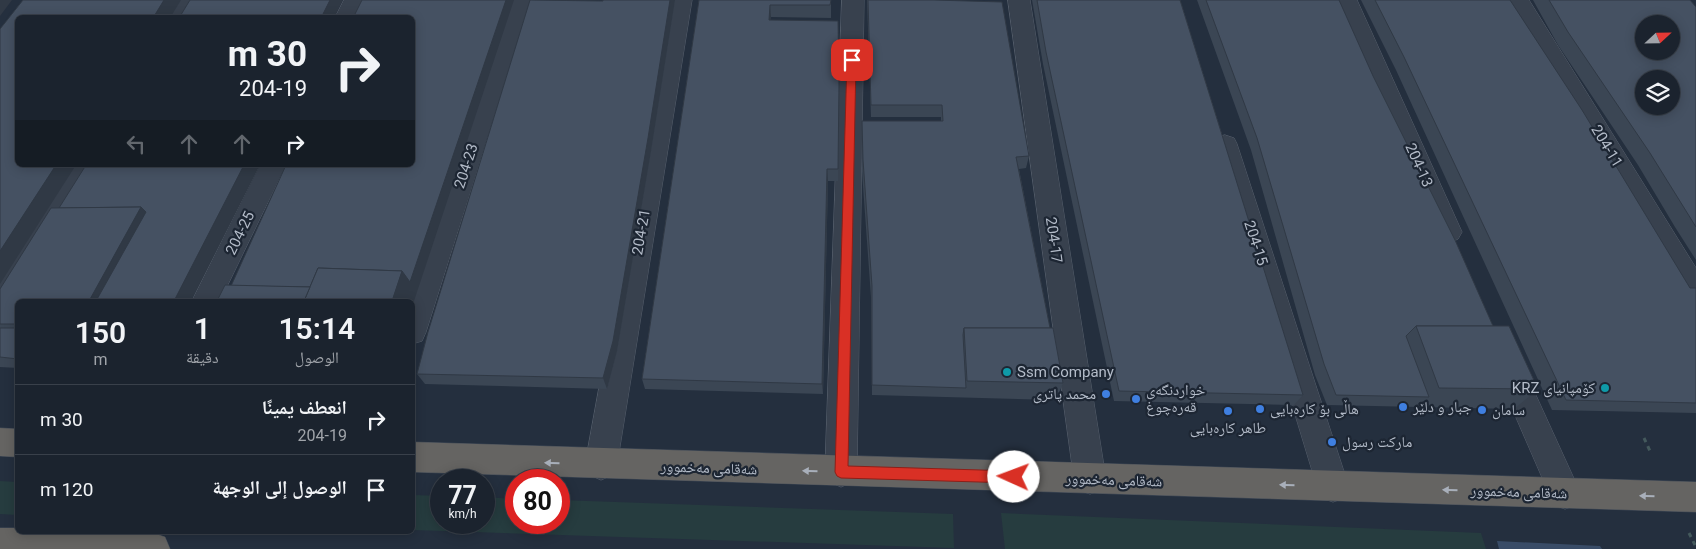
<!DOCTYPE html>
<html lang="ar">
<meta charset="utf-8">
<style>
:root{--surface:#1b232e;--page:#242b36;--text:#f1f3f6;--muted:#a0a4aa;--line:#39404a}
body{margin:0;font-family:Roboto,"Noto Naskh Arabic",sans-serif;background:var(--page);color:var(--text);direction:rtl;height:100vh;display:flex;flex-direction:column;font-size:19px;white-space:nowrap}
*{box-sizing:border-box;margin:0}
p{font-size:16px;color:var(--muted)}
.icon{flex:none;width:28px;height:28px;fill:none;stroke:currentColor;stroke-width:2;stroke-linecap:round;stroke-linejoin:round}
.map{position:relative;flex:1;overflow:hidden;direction:ltr}
.side{position:absolute;left:15px;top:299px;width:400px;height:235px;display:flex;flex-direction:column;background:var(--surface);border-radius:8px;box-shadow:0 2px 12px #0003,0 0 0 1px var(--line);direction:rtl}
.side>*{flex:none}
.hud{position:absolute;left:15px;top:15px;width:400px;height:152px;border-radius:8px;box-shadow:0 2px 12px #0003,0 0 0 1px var(--line);direction:rtl;background:#1b232e;color:var(--text);overflow:hidden}
.needle{width:32px;rotate:68deg}
.buttons{position:absolute;left:1635px;top:15px;display:grid;gap:10px}
.buttons a{display:grid;place-items:center;width:45px;height:45px;border-radius:50%;background:var(--surface);box-shadow:0 2px 12px #0003,0 0 0 1px var(--line);font-size:25px}
.speed{position:absolute;left:430px;top:469px;display:flex;gap:10px;font-size:25px;font-weight:700;text-align:center}
.speed>*{display:grid;place-content:center;width:65px;height:65px;border-radius:50%;background:var(--surface);box-shadow:0 2px 12px #0003,0 0 0 1px var(--line);line-height:1}
.speed small{font-size:12px;font-weight:400}
.speed .limit{border:8px solid #d22;background:#fff;color:#111}
.pin{position:absolute;display:grid;place-items:center;width:42px;height:42px;color:#fff;margin:-21px;border-radius:10px;box-shadow:0 2px 8px #0006}
.me{position:absolute;width:55px;margin:-28px;rotate:272deg;stroke-linejoin:round;filter:drop-shadow(0 0 4px #0008)}
.turn{display:flex;align-items:center;gap:18px;height:105px;padding:0 25px;font-size:22px}
.turn .icon{width:65px;height:65px;stroke-width:2.5}
.turn b{display:block;font-size:35px;line-height:42px}
.lanes{display:flex;align-items:center;height:48px;padding:0 25px;background:#0003;justify-content:center;gap:25px;direction:ltr}
.lanes .off{opacity:.35}
.eta{display:flex;justify-content:space-evenly;align-items:center;height:85px;text-align:center}
.eta b{font-size:30px;font-weight:600;line-height:35px}
ul{padding:0;list-style:none}
li{display:flex;align-items:center;gap:15px;height:70px;padding:0 25px;border-top:1px solid var(--line)}
li div{flex:1}
li b{display:block;font-size:19px}
li em{font-style:normal}
.map>svg:first-child{display:block}
.green{fill:#263c3f}
.water{fill:#394c67}
.lines{fill:none;stroke-linecap:round;stroke-linejoin:round}
.minor-casing{stroke:#565f6c;stroke-width:1}
.trunk-casing{stroke:#434c59;stroke-width:1}
.path{stroke:#44595c;stroke-width:3;stroke-dasharray:4.5 4.5;stroke-linecap:butt}
.minor{fill:#38414e;fill-rule:evenodd}
.trunk{fill:#656462;fill-rule:evenodd}
.wall{fill:#3b4654}
.shaded-wall{fill:#303945}
.building{fill:#455162;stroke:#303945;fill-rule:evenodd}
.oneway{fill:#a8afba}
.route{fill:#d93025;stroke:#8d1f18}
.culture-dot{fill:#0f9aa8;stroke:#1d2633;stroke-width:2}
.shop-dot{fill:#3f7fe0;stroke:#1d2633;stroke-width:2}
.labels{text-anchor:middle;stroke-width:4.5;stroke-linejoin:round;paint-order:stroke}
.street-label{font-size:15px;fill:#b4bcc9;stroke:#1d2633}
.poi-label{font-size:15px;fill:#b4bcc9;stroke:#1d2633;text-anchor:start}
</style>
<div class="map">
<svg width="1696" height="549" viewBox="0 0 1696 549">
<rect width="100%" height="100%" fill="#242f3e"/>
<g class="green">
<path d="M 0,481 L 17,482 L 17,515 L 0,514 Z"/>
<path d="M 413,495 L 441,496 L 441,522 L 484,522 L 484,497 L 516,499 L 516,522 L 559,522 L 559,500 L 953,514 L 954,548 L 413,530 Z"/>
<path d="M 1001,513 L 1481,533 L 1486,549 L 1005,549 Z"/>
</g>
<path class="water" d="M 1497,541 L 1600,546 L 1602,549 L 1499,549 Z"/>
<g class="lines">
<g class="minor-casing">
<g id="minor">
<path d="M 179,0 L 201,0 L 190,18 L 168,18 Z"/>
<path d="M 344,0 L 366,0 L 357,18 L 335,18 Z"/>
<path d="M 509,0 L 531,0 L 426,332 L 422,341 L 412,344 L 412,301 L 408,301 Z"/>
<path d="M 670,0 L 692,0 L 617,465 L 612,475 L 601,480 L 590,475 L 585,465 Z"/>
<path d="M 842,0 L 864,0 L 857,472 L 852,482 L 841,487 L 830,482 L 825,472 Z"/>
<path d="M 1008,0 L 1030,0 L 1106,479 L 1101,490 L 1090,494 L 1079,490 L 1074,479 Z"/>
<path d="M 1335,0 L 1357,0 L 1462,232 L 1458,239 L 1449,243 L 1440,239 L 1436,232 Z"/>
<path d="M 1507,0 L 1529,0 L 1696,268 L 1696,304 L 1686,300 Z"/>
<path d="M 1225,135 L 1234,138 L 1237,144 L 1349,487 L 1344,498 L 1333,502 L 1322,498 L 1317,487 L 1213,144 L 1216,138 Z"/>
<path d="M 70,165 L 96,165 L 10,301 L 0,305 L 0,270 Z"/>
<path d="M 260,165 L 286,165 L 220,301 L 192,301 Z"/>
<path d="M 1509,354 L 1519,358 L 1576,483 L 1581,494 L 1576,505 L 1565,509 L 1554,505 L 1494,367 L 1499,358 Z"/>
</g>
</g>
<g class="trunk-casing">
<g id="trunk">
<path d="M 0,428 L 18,429 L 18,457 L 0,456 Z"/>
<path d="M 412,442 L 1696,482 L 1696,512 L 412,472 Z"/>
<path d="M 0,528 L 18,528 L 18,531 L 153,533 L 165,537 L 170,549 L 0,549 Z"/>
</g>
</g>
<g class="path">
<path d="M 1644,438 L 1650,451"/>
<path d="M 1689,533 L 1696,547"/>
</g>
<use href="#minor" class="minor"/>
<use href="#trunk" class="trunk"/>
</g>
<g class="wall">
<path d="M 603,0 L 675,0 L 651,151 L 617,351 L 607,389 L 425,384 L 417,374 Z"/>
<path d="M 699,0 L 831,0 L 831,18 L 771,17 L 770,20 L 838,21 L 838,181 L 828,181 L 823,394 L 645,389 L 642,379 Z"/>
<path d="M 867,0 L 934,0 L 1029,156 L 1026,168 L 1019,169 L 1050,328 L 1063,383 L 1056,400 L 872,395 L 871,297 L 862,172 L 862,121 L 941,121 L 941,117 L 871,117 Z"/>
<path d="M 1032,0 L 1180,0 L 1303,395 L 1294,405 L 1114,401 L 1043,64 Z"/>
<path d="M 1197,0 L 1339,0 L 1373,76 L 1493,326 L 1538,389 L 1514,409 L 1327,405 L 1315,375 L 1251,150 Z"/>
<path d="M 1361,0 L 1510,0 L 1690,288 L 1696,288 L 1696,413 L 1552,410 L 1396,70 Z"/>
<path d="M 1533,0 L 1690,0 L 1696,7 L 1696,260 L 1675,227 L 1638,165 L 1558,45 Z"/>
<path d="M 0,289 L 18,301 L 18,368 L 0,367 Z"/>
</g>
<g class="shaded-wall">
<path d="M 0,0 L 12,0 L 0,16 Z"/>
<path d="M 164,0 L 181,0 L 170,18 L 153,18 Z"/>
<path d="M 330,0 L 343,0 L 334,18 L 321,18 Z"/>
<path d="M 506,0 L 514,0 L 412,307 L 412,301 L 392,301 L 402,271 Z"/>
<path d="M 670,0 L 675,0 L 651,151 L 617,351 L 607,389 L 603,378 Z"/>
<path d="M 770,5 L 771,17 L 770,33 L 769,20 Z"/>
<path d="M 56,165 L 76,165 L 0,284 L 0,251 Z"/>
<path d="M 244,165 L 260,165 L 191,301 L 174,301 Z"/>
<path d="M 827,169 L 828,181 L 823,394 L 822,384 Z"/>
<path d="M 141,207 L 157,223 L 115,301 L 89,301 Z"/>
</g>
<g class="building">
<path d="M 23,0 L 164,0 L 153,18 L 18,18 L 18,165 L 56,165 L 0,251 L 0,29 Z"/>
<path d="M 190,0 L 330,0 L 321,18 L 179,18 Z"/>
<path d="M 362,0 L 506,0 L 410,282 L 402,271 L 318,268 L 310,287 L 231,286 L 286,165 L 412,165 L 412,18 L 353,18 Z"/>
<path d="M 530,0 L 603,1 L 603,0 L 670,0 L 648,138 L 613,341 L 603,378 L 417,374 L 428,332 Z"/>
<path d="M 699,0 L 831,0 L 830,5 L 770,5 L 769,20 L 838,21 L 839,85 L 838,169 L 827,169 L 822,384 L 642,379 Z"/>
<path d="M 868,0 L 934,0 L 1002,2 L 1029,156 L 1016,157 L 1050,328 L 964,328 L 963,335 L 966,388 L 872,385 L 872,286 L 863,160 L 862,121 L 943,121 L 942,105 L 871,105 Z"/>
<path d="M 1037,0 L 1180,0 L 1303,395 L 1119,391 L 1046,52 Z"/>
<path d="M 1206,0 L 1339,0 L 1373,76 L 1455,240 L 1493,326 L 1416,326 L 1406,336 L 1429,397 L 1336,395 L 1324,364 L 1257,138 Z"/>
<path d="M 1375,0 L 1510,0 L 1582,110 L 1690,288 L 1696,288 L 1696,403 L 1566,400 L 1404,57 Z"/>
<path d="M 1549,0 L 1690,0 L 1696,7 L 1696,227 L 1650,153 L 1568,32 ZM 1644,24 L 1671,24 L 1671,51 L 1644,51 ZM 1644,79 L 1671,79 L 1671,106 L 1644,106 Z"/>
<path d="M 86,165 L 244,165 L 174,301 L 96,301 L 146,212 L 141,207 L 59,208 Z"/>
<path d="M 141,207 L 89,301 L 18,301 L 18,324 L 0,324 L 0,289 L 51,208 Z"/>
<path d="M 318,268 L 402,271 L 392,301 L 304,301 Z"/>
<path d="M 225,285 L 310,287 L 304,301 L 217,301 Z"/>
<path d="M 1416,326 L 1509,326 L 1538,389 L 1439,388 Z"/>
<path d="M 0,328 L 18,328 L 18,359 L 0,357 Z"/>
<path d="M 964,328 L 1053,328 L 1063,383 L 967,381 Z"/>
</g>
<defs><path id="oneway-solid" d="M-6-.8H1V-3.2L6.5 0L1 3.2V.8H-6Z" transform="scale(1.25)"/></defs>
<g class="oneway">
<use href="#oneway-solid" transform="translate(552 463) rotate(-178)"/>
<use href="#oneway-solid" transform="translate(810 471) rotate(-178)"/>
<use href="#oneway-solid" transform="translate(1287 485) rotate(-178)"/>
<use href="#oneway-solid" transform="translate(1450 490) rotate(-178)"/>
<use href="#oneway-solid" transform="translate(1647 496) rotate(-178)"/>
</g>
<path class="route" d="M 852,56 L 856,60 L 848,466 L 1014,471 L 1018,473 L 1020,477 L 1018,481 L 1014,483 L 841,478 L 837,476 L 835,472 L 847,60 Z"/>
<g class="culture-dot">
<circle cx="1007" cy="372" r="5"/>
<circle cx="1605" cy="388" r="5"/>
</g>
<g class="shop-dot">
<circle cx="1106" cy="394" r="5"/>
<circle cx="1136" cy="399" r="5"/>
<circle cx="1403" cy="407" r="5"/>
<circle cx="1260" cy="409" r="5"/>
<circle cx="1482" cy="410" r="5"/>
<circle cx="1228" cy="411" r="5"/>
<circle cx="1332" cy="442" r="5"/>
</g>
<g class="labels">
<g class="street-label">
<text transform="translate(1607 146) rotate(59)" y="5">204-11</text>
<text transform="translate(1419 165) rotate(66)" y="5">204-13</text>
<text transform="translate(466 166) rotate(-72)" y="5">204-23</text>
<text transform="translate(641 232) rotate(-80)" y="5">204-21</text>
<text transform="translate(240 233) rotate(-64)" y="5">204-25</text>
<text transform="translate(1054 240) rotate(82)" y="5">204-17</text>
<text transform="translate(1256 243) rotate(72)" y="5">204-15</text>
<text transform="translate(709 468) rotate(2)" y="5">شەقامی مەخموور</text>
<text transform="translate(1114 480) rotate(2)" y="5">شەقامی مەخموور</text>
<text transform="translate(1519 492) rotate(2)" y="5">شەقامی مەخموور</text>
</g>
<g class="poi-label">
<text x="1017" y="377">Ssm Company</text>
<text x="1595" y="393" text-anchor="end">KRZ كۆمپانیای</text>
<text x="1146" y="395">خواردنگەی<tspan x="1146" dy="17">قەرەچوغ</tspan></text>
<text x="1096" y="399" text-anchor="end">محمد پاتری</text>
<text x="1413" y="412">جبار و دلێر</text>
<text x="1270" y="414">هاڵی بۆ کارەبایی</text>
<text x="1492" y="415">سامان</text>
<text x="1228" y="433" text-anchor="middle">طاهر کارەبایی</text>
<text x="1342" y="447">مارکت رسول</text>
</g>
</g>
</svg>
<div class="buttons">
<a><svg class="needle" viewBox="-14 -14 28 28"><path d="M0-13l5 13h-10z" fill="#e53935"/><path d="M0 13l5-13h-10z" fill="#a0a4aa"/></svg></a>
<a><svg class="icon" aria-label="layers" viewBox="0 0 24 24"><path d="M12 4l9 5-9 5-9-5zM3 14l9 5 9-5"/></svg></a>
</div>
<div class="speed"><div>77<small>km/h</small></div><div class="limit">80</div></div>
<div class="pin" style="left:852px;top:60px;background:#d93025"><svg class="icon" aria-label="arrive" viewBox="0 0 24 24"><path d="M6 21V4h12l-3 4 3 4H6"/></svg></div>
<svg class="me" style="left:1014px;top:477px" viewBox="-20 -20 40 40"><circle r="19" fill="#fff"/><path d="M0-13L10 11 0 6-10 11z" fill="#d93025"/></svg>
<div class="hud">
<div class="turn"><svg class="icon" aria-label="right" viewBox="0 0 24 24"><path d="M7 20v-9h11M14 6l5 5-5 5"/></svg><div><b>30 m</b>204-19</div></div>
<div class="lanes"><svg class="icon off" aria-label="left" viewBox="0 0 24 24"><path d="M17 20v-9H6M10 6l-5 5 5 5"/></svg><svg class="icon off" aria-label="ahead" viewBox="0 0 24 24"><path d="M12 20V5M6 11l6-6 6 6"/></svg><svg class="icon off" aria-label="ahead" viewBox="0 0 24 24"><path d="M12 20V5M6 11l6-6 6 6"/></svg><svg class="icon" aria-label="right" viewBox="0 0 24 24"><path d="M7 20v-9h11M14 6l5 5-5 5"/></svg></div>
</div>
<section class="side">
<div class="eta">
<div><b>15:14</b><p>الوصول</p></div>
<div><b>1</b><p>دقيقة</p></div>
<div><b>150</b><p>m</p></div>
</div>
<ul>
<li><svg class="icon" aria-label="right" viewBox="0 0 24 24"><path d="M7 20v-9h11M14 6l5 5-5 5"/></svg><div><b>انعطف يمينًا</b><p>204-19</p></div><em>30 m</em></li>
<li><svg class="icon" aria-label="arrive" viewBox="0 0 24 24"><path d="M6 21V4h12l-3 4 3 4H6"/></svg><div><b>الوصول إلى الوجهة</b></div><em>120 m</em></li>
</ul>
</section>
</div>
